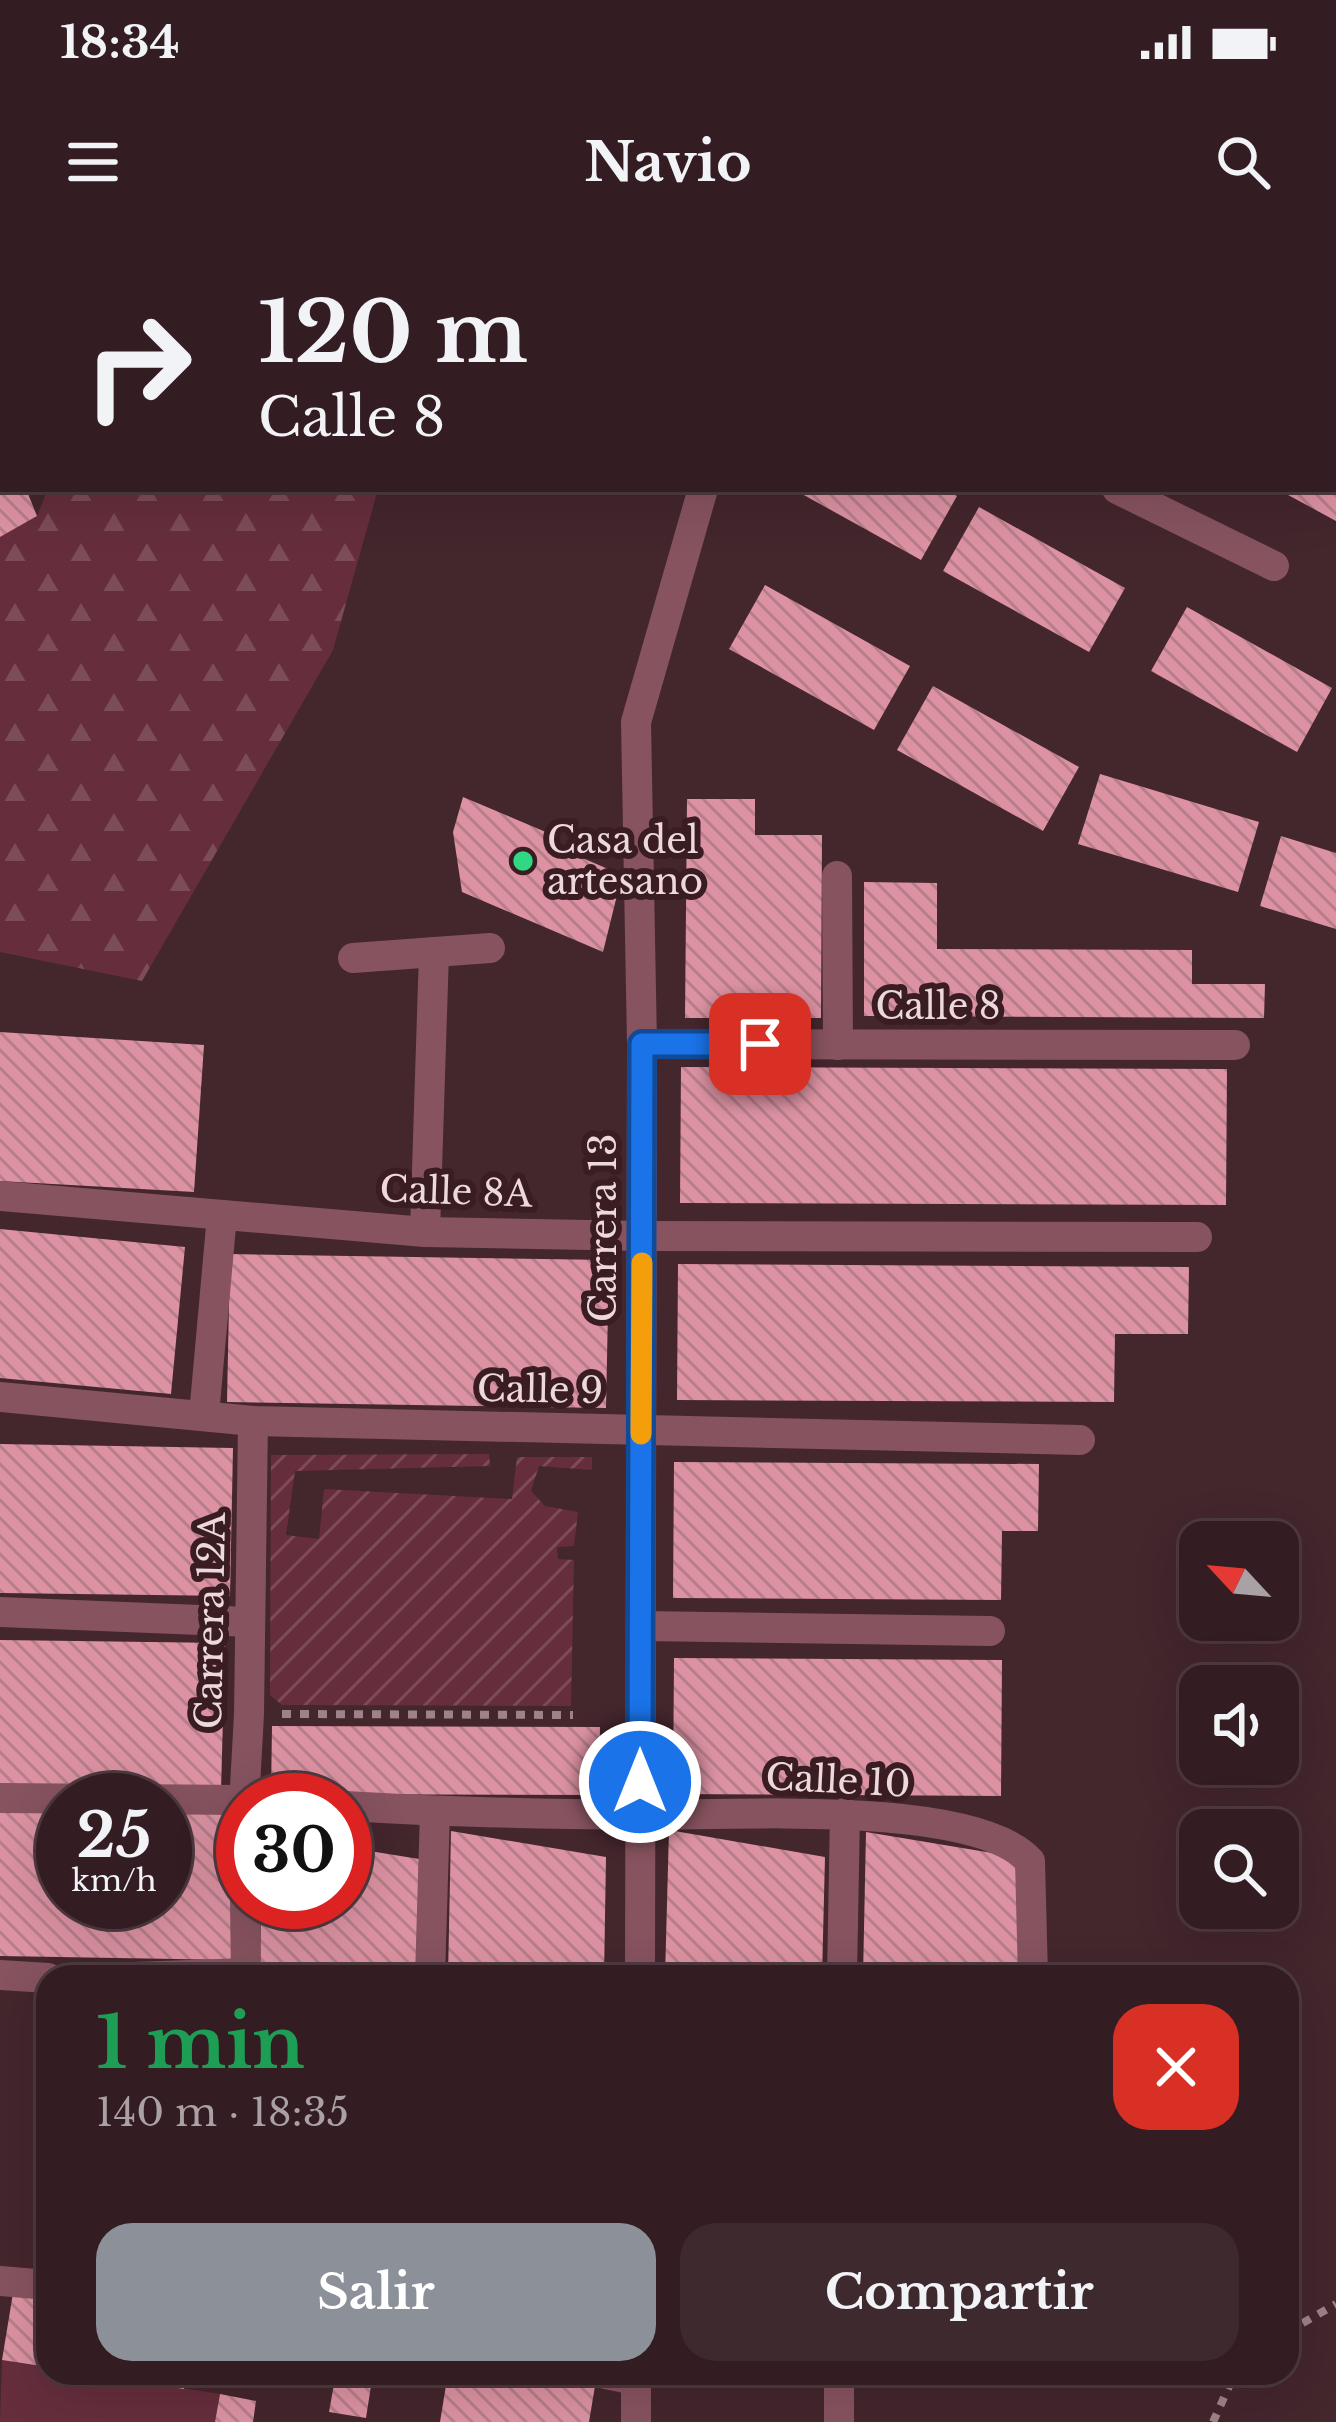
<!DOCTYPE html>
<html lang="es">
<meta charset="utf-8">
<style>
:root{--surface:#331c22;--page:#3e292f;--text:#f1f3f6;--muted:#a9a1a5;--line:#4e3a40;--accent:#8c9099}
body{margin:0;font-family:"Libre Baskerville",serif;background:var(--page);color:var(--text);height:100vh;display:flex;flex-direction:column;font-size:45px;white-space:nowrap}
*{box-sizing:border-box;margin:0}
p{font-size:39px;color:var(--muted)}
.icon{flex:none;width:66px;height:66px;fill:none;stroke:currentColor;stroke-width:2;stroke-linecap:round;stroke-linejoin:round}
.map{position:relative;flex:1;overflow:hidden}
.drawer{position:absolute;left:36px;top:1725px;width:1263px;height:420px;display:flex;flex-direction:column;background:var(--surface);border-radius:36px;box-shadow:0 12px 48px #0002,0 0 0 3px var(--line)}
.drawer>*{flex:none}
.banner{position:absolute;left:0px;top:0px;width:1338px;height:252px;box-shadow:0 12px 48px #0002,0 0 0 3px var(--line);background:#331c22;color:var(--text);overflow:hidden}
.needle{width:78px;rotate:296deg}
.fabs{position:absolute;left:1179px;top:1281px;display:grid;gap:24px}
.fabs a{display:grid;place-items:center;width:120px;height:120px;border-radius:24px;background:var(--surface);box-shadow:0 12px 48px #0002,0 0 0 3px var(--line);font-size:60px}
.speed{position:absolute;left:36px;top:1533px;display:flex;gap:24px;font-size:60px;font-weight:700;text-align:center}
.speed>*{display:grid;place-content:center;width:156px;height:156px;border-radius:50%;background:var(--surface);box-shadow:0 12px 48px #0002,0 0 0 3px var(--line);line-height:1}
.speed small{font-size:30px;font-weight:400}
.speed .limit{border:18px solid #d22;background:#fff;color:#111}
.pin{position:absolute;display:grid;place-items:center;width:102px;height:102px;color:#fff;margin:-51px;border-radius:24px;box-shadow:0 6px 18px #0006}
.me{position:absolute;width:132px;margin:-66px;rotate:0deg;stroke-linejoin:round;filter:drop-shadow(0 0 9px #0008)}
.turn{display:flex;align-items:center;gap:42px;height:252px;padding:0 60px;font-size:54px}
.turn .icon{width:156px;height:156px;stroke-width:2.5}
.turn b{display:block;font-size:84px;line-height:102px}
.round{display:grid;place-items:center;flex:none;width:126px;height:126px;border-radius:36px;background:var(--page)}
.overview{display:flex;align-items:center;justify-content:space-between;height:204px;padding:0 60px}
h1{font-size:72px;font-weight:700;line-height:90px;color:#1e9e55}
.cta{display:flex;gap:24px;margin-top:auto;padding:24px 60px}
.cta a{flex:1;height:138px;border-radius:36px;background:var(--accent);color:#fff;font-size:48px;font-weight:700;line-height:138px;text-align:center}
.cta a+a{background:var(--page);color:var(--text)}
.status{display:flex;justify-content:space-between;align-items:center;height:84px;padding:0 60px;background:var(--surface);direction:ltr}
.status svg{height:33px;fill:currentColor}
header{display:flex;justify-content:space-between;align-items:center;height:156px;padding:0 60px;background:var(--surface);font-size:54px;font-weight:700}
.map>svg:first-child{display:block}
.grass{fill:#662e3d}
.forest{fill:url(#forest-firs)}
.garden{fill:url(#garden-furrows)}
.building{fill:url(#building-back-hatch)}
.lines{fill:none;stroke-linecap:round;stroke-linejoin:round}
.path{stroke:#9d8389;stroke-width:8;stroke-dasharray:9 9;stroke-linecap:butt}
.minor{stroke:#86535f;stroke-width:30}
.route-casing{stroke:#114b97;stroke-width:30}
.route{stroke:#1a73e8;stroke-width:21}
.slow{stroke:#f59e0b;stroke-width:21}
.poi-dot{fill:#30d883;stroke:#391d23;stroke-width:4.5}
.labels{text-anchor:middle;stroke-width:12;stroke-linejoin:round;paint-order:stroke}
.poi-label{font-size:36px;fill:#edd8dc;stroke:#391d23;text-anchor:start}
.street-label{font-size:36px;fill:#edd8dc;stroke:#391d23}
</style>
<div class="status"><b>18:34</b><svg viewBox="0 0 49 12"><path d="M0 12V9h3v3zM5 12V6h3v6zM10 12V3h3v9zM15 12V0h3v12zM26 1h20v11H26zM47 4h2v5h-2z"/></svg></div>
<header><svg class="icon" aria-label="menu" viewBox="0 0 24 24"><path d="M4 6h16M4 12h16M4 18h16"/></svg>Navio<svg class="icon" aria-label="search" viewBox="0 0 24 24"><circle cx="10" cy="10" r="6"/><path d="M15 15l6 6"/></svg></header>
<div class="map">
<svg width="1336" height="2182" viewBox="0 0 1336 2182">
<defs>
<pattern id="forest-firs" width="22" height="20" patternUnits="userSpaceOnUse" patternTransform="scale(3)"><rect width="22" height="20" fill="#662e3d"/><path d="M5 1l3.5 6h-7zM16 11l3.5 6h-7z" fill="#7c4c58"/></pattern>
<pattern id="garden-furrows" width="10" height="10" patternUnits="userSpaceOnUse" patternTransform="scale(3)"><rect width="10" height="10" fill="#662e3d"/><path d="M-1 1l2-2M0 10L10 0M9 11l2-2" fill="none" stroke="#7c4c58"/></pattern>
<pattern id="building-back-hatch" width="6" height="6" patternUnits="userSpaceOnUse" patternTransform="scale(3)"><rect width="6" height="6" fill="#dc92a2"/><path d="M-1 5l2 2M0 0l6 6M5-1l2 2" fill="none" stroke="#b77e8a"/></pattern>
</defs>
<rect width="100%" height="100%" fill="#44262d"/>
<path class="grass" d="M 2,2120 L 48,2127 L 48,2133 L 85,2133 L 220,2154 L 215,2182 L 0,2182 Z"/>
<path class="forest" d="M 48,249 L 378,249 L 333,410 L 142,741 L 0,712 L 0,297 L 37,276 Z"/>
<path class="garden" d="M 489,1214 L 490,1226 L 295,1231 L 286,1295 L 319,1299 L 324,1249 L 512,1259 L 517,1217 L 592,1217 L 592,1230 L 539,1226 L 531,1251 L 545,1266 L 578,1272 L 574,1306 L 557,1307 L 558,1319 L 574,1320 L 571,1466 L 282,1465 L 270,1455 L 271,1215 Z"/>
<g class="building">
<path d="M 0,249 L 26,249 L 37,276 L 0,297 Z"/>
<path d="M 793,249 L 944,249 L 957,256 L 921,320 Z"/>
<path d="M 1277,249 L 1336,249 L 1336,281 Z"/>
<path d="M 979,267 L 1125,348 L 1089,412 L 943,331 Z"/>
<path d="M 765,345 L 910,426 L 874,490 L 729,409 Z"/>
<path d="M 1187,367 L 1332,448 L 1297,512 L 1151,431 Z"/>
<path d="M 933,446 L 1079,527 L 1043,591 L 897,510 Z"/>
<path d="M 1100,534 L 1259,582 L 1238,652 L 1078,604 Z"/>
<path d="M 463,557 L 560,598 L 557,607 L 622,635 L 603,712 L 462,652 L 453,592 Z"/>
<path d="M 687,559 L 755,559 L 755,595 L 822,595 L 821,778 L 685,778 Z"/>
<path d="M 1281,596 L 1336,613 L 1336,689 L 1260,666 Z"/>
<path d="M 864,642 L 937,643 L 937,709 L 1192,710 L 1192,744 L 1265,744 L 1264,778 L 864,776 Z"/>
<path d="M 0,792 L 204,805 L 194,952 L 0,941 Z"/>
<path d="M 681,827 L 1227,829 L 1226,965 L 680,963 Z"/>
<path d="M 0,989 L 185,1007 L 171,1154 L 0,1138 Z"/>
<path d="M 230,1014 L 609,1020 L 606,1168 L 227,1162 Z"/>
<path d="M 678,1024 L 1189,1027 L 1188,1094 L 1115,1094 L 1114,1162 L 677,1160 Z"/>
<path d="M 0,1204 L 233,1208 L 230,1356 L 0,1353 Z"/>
<path d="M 674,1222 L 1039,1224 L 1038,1291 L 1002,1291 L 1001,1360 L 673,1358 Z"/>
<path d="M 0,1400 L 225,1403 L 221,1551 L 0,1548 Z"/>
<path d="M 674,1418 L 1002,1420 L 1001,1556 L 673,1554 Z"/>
<path d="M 272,1486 L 600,1487 L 599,1555 L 271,1554 Z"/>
<path d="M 0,1569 L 63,1570 L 63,1662 L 165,1662 L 165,1571 L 236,1572 L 233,1720 L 0,1716 Z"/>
<path d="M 669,1590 L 825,1617 L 822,1737 L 665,1737 Z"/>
<path d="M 451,1591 L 606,1617 L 604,1737 L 448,1737 Z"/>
<path d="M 866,1592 L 1022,1618 L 1019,1737 L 863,1737 Z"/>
<path d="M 345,1607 L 419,1619 L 416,1737 L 260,1737 L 261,1662 L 345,1662 Z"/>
<path d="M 14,2047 L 48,2053 L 48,2127 L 2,2120 Z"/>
<path d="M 149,2133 L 186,2133 L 184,2149 L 147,2143 Z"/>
<path d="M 336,2133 L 373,2133 L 366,2178 L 329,2172 Z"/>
<path d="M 448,2133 L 549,2133 L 596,2140 L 589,2182 L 440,2182 Z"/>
<path d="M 220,2154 L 256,2161 L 253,2182 L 215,2182 Z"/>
</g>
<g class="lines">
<g class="path">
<path d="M 282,1474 L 573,1475"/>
<path d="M 1287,2092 L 1336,2064"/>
<path d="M 1213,2182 L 1235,2133"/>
</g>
<g class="minor">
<path d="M 110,3 L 110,0"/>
<path d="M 787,3 L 788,0"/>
<path d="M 0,169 L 3,168"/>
<path d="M 1117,249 L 1274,326"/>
<path d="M 837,636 L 838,805"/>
<path d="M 353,718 L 490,708"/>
<path d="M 642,804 L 1235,805"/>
<path d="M 0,956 L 425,992 L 642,996 L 1197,997"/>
<path d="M 425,992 L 434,712"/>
<path d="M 0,1157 L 253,1181 L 1080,1200"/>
<path d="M 204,1175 L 222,975"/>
<path d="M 0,1372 L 250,1382"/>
<path d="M 641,1386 L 990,1391"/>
<path d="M 0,1558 L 243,1560"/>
<path d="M 345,1566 C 442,1572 540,1574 637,1575 C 722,1576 973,1558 1030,1621 L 1033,1737"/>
<path d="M 243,1583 L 249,1474 L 253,1181"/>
<path d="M 245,1662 L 246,1737"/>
<path d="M 0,1735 L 48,1738"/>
<path d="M 133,1737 L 246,1733"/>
<path d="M 430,1737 L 435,1571"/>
<path d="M 640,1737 L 642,804 L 636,482 L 703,249"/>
<path d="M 842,1737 L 845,1573"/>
<path d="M 0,2041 L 48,2045"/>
<path d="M 601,2133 L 635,2140"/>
<path d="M 636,2133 L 636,2182"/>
<path d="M 839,2133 L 839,2182"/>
</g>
</g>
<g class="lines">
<g class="route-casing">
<path id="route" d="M 640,1542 L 642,804 L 760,804"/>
</g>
<use href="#route" class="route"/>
<path class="slow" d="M 641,1194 L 642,1023"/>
</g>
<circle class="poi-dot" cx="523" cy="621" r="12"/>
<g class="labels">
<g class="poi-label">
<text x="547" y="613">Casa del<tspan x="547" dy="41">artesano</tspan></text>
</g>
<g class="street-label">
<text x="938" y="779">Calle 8</text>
<text transform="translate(456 951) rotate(2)" y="13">Calle 8A</text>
<text transform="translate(603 988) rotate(-90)" y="13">Carrera 13</text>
<text transform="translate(540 1149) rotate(1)" y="13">Calle 9</text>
<text transform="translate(210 1381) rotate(-89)" y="13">Carrera 12A</text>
<text transform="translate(838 1540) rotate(3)" y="13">Calle 10</text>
</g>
</g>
</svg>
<div class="fabs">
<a><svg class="needle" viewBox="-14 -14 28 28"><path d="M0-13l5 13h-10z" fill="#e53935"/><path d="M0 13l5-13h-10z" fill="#a9a1a5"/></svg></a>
<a><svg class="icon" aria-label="sound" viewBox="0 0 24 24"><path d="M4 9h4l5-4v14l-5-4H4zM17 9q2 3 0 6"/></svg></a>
<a><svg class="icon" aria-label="search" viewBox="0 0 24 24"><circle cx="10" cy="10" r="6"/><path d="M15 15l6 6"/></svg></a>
</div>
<div class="speed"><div>25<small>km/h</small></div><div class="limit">30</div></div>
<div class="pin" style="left:760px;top:804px;background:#d93025"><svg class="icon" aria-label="arrive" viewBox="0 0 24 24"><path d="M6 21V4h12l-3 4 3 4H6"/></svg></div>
<svg class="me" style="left:640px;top:1542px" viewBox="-20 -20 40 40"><circle r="17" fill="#1a73e8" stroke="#fff" stroke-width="3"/><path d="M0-11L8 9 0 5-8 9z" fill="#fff"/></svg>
<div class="banner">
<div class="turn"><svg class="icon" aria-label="right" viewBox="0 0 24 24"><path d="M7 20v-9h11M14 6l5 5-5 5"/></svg><div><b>120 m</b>Calle 8</div></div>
</div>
<section class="drawer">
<div class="overview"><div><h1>1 min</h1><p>140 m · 18:35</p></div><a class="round" style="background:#d93025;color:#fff"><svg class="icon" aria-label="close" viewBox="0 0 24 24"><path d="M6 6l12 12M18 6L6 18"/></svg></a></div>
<div class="cta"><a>Salir</a><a>Compartir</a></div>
</section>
</div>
